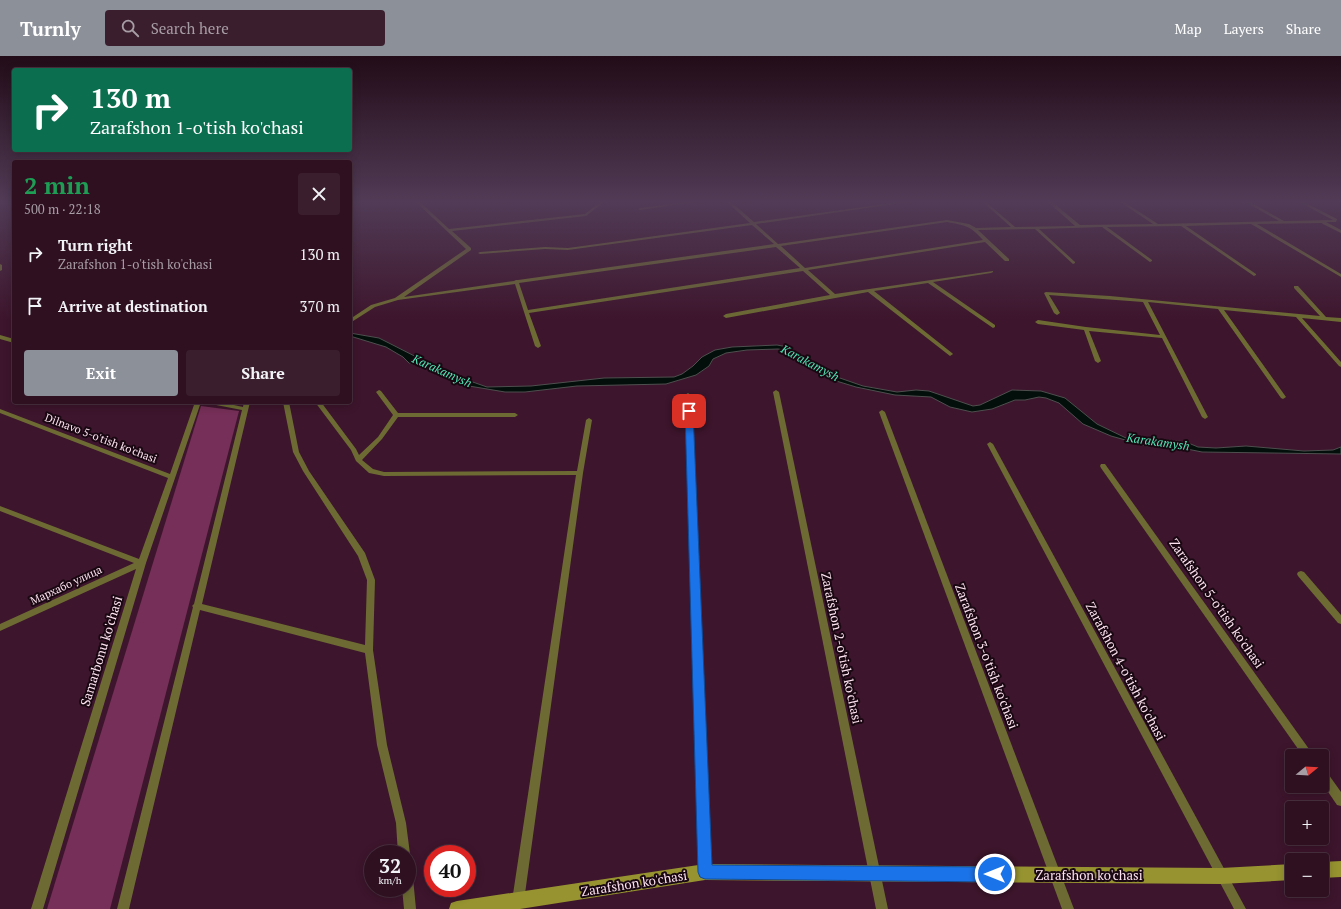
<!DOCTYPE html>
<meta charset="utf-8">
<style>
:root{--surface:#2e1021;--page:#3a1e2e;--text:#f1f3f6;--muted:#a79da5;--line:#49303f;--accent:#8c9099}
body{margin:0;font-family:"PT Serif",serif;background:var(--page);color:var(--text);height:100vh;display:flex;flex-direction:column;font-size:15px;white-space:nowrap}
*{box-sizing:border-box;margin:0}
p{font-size:13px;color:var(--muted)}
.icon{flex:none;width:22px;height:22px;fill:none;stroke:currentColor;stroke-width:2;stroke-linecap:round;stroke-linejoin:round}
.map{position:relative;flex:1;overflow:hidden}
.side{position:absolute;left:12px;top:104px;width:340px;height:244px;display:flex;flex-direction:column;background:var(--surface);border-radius:4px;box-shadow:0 2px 10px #0003,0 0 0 1px var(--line)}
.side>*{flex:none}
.hud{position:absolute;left:12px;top:12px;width:340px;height:84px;border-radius:4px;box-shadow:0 2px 10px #0003,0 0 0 1px var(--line);background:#0b6e4f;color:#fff;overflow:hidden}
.needle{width:26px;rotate:72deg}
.buttons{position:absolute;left:1285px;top:693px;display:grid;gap:8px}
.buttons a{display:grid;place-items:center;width:44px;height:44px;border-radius:4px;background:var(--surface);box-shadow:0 2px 10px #0003,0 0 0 1px var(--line);font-size:20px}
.speed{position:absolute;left:364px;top:789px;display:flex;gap:8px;font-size:20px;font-weight:700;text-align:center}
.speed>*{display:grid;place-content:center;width:52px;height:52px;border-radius:50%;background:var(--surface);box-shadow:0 2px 10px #0003,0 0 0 1px var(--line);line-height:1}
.speed small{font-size:10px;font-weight:400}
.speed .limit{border:6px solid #d22;background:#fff;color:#111}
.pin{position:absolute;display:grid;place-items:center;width:34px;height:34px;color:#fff;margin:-17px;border-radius:8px;box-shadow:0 2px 6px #0006}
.me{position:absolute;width:44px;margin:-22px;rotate:270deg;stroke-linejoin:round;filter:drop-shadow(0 0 3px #0008)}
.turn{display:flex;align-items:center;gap:14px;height:84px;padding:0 12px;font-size:18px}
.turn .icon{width:52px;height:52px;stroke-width:2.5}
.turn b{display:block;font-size:28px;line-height:34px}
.round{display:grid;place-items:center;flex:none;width:42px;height:42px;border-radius:4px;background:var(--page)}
.head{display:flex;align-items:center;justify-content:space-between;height:68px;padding:0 12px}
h1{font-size:24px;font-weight:600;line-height:30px;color:#1e9e55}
.action{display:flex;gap:8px;margin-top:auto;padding:8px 12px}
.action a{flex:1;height:46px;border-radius:4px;background:var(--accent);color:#fff;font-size:16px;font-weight:600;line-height:46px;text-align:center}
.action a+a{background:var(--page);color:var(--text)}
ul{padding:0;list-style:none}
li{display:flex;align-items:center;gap:12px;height:52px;padding:0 12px}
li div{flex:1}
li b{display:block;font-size:15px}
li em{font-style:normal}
header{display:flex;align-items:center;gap:24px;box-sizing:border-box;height:56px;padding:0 20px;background:var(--accent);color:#fff}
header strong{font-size:19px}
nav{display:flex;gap:22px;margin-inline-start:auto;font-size:14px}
.search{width:280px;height:36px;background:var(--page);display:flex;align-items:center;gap:10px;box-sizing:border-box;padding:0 14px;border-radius:4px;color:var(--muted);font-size:15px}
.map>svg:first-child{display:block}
.green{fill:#762f58}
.water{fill:#030f0a;stroke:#4e4f4f}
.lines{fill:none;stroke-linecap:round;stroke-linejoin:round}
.street{fill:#6d6b33;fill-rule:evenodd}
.secondary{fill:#969330;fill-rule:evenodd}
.route{fill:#1a73e8;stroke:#114b97}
.labels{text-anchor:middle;stroke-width:4;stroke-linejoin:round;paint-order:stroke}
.street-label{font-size:11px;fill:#fee3f0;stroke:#190812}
.water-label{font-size:12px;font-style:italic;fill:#52e5b4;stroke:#190812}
.near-street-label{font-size:13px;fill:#fee3f0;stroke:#190812}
</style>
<header>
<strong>Turnly</strong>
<div class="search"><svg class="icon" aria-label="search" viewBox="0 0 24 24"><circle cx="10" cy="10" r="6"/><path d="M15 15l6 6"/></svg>Search here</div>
<nav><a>Map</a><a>Layers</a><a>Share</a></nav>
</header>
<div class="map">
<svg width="1341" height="853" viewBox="0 0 1341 853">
<rect width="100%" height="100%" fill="#3d152c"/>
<path class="green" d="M 201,350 L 239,355 L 110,853 L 47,853 Z"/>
<path class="water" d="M 350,277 L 379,282 L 450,318 L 487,331 L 531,330 L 604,322 L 674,321 L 682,318 L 693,310 L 702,301 L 715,294 L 732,291 L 777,289 L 788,291 L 837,321 L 863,330 L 897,336 L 916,334 L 929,335 L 973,350 L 980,349 L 1012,334 L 1041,335 L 1065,342 L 1097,368 L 1126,382 L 1143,386 L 1157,383 L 1186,386 L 1198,391 L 1216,392 L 1246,390 L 1304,395 L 1333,394 L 1341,391 L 1341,398 L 1202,396 L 1182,392 L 1147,390 L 1111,380 L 1083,368 L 1059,347 L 1046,342 L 1039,341 L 1025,344 L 1015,344 L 992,353 L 972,356 L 950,351 L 931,341 L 895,339 L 856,331 L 833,324 L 790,295 L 778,293 L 747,294 L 726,297 L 713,303 L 709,310 L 696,319 L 666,328 L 577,330 L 525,336 L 505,336 L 463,329 L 425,311 L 409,307 L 403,301 L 386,291 L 350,280 Z"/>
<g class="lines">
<g class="street">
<path d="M 416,146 L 420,146 L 449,173 L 585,158 L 600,146 L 604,146 L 586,160 L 452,175 L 471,192 L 471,194 L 404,241 L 514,225 L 516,224 L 518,224 L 774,188 L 752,169 L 568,194 L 545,193 L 480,198 L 478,197 L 480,196 L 545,191 L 568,192 L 750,167 L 727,146 L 731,146 L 754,166 L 899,146 L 908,146 L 756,168 L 778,188 L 947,164 L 969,168 L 976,172 L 1011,171 L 985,148 L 984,147 L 986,146 L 1015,171 L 1075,170 L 1048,146 L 1052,146 L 1080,169 L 1153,168 L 1120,146 L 1124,146 L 1158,168 L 1279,165 L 1245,146 L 1250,146 L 1284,165 L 1333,164 L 1299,146 L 1304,146 L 1337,163 L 1336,166 L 1326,166 L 1341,174 L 1341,177 L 1323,168 L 1322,167 L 1257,168 L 1341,218 L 1341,221 L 1251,168 L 1186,170 L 1256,218 L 1256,219 L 1254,220 L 1181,170 L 1107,171 L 1152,204 L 1152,205 L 1150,206 L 1102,171 L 1039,173 L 1075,206 L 1075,207 L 1073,208 L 1035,173 L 978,174 L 1009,203 L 1009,205 L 1005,205 L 985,186 L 808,214 L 835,238 L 993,215 L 993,216 L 991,217 L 933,226 L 995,269 L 995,271 L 993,272 L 928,227 L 874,235 L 952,297 L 953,298 L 950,300 L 868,236 L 726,262 L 723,260 L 726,258 L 830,239 L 803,215 L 529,257 L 541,290 L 538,292 L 535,290 L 515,228 L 398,244 L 375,251 L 350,267 L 350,263 L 371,249 L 395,242 L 466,193 ZM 947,166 C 967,170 969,169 983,184 L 805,212 L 781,190 ZM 776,191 L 800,212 L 528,254 L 519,227 Z"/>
<path d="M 687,146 L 697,146 L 640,154 L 638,153 L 640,152 Z"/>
<path d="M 0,208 L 2,209 L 2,214 L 0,215 Z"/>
<path d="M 1294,230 L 1298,230 L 1326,261 L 1341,262 L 1341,266 L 1302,262 L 1341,306 L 1341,311 L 1339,310 L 1296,261 L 1224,254 L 1286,341 L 1283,343 L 1281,342 L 1218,253 L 1148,246 L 1208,361 L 1205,363 L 1202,361 L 1162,282 L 1089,275 L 1101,305 L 1098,307 L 1095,305 L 1084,274 L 1038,268 L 1035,266 L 1038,264 L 1086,271 L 1160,279 L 1143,246 L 1049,239 L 1060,257 L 1057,259 L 1054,257 L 1044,237 L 1046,236 L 1110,240 L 1320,260 L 1294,232 Z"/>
<path d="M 0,279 L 14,283 L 14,287 L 0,283 Z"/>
<path d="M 379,334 L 381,335 L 398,357 L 515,357 L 518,359 L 515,361 L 398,361 L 382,383 L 362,404 L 373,413 L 384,416 L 577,415 L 586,364 L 589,362 L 592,364 L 583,417 L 524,845 L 522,849 L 518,851 L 514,849 L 512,845 L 576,419 L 384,420 L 369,417 L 356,405 L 351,394 L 315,346 L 321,346 L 356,393 L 359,399 L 378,381 L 393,359 L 376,336 Z"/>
<path d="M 776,334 L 779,336 L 888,853 L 876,853 L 773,336 Z"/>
<path d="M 688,337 L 691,339 L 711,816 L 709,820 L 705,822 L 701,820 L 699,816 L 685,339 Z"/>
<path d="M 195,346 L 201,346 L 146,507 L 43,853 L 31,853 L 136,513 L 0,575 L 0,568 L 134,507 L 0,455 L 0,450 L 139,503 L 168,422 L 0,357 L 0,353 L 170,418 Z"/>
<path d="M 208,346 L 220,346 L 243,351 L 244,346 L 250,346 L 202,548 L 365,589 L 367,524 L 358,500 L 303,415 L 293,396 L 283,346 L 289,346 L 299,396 L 309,415 L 365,497 L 375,524 L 373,594 L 387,689 L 406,767 L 410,798 L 407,802 L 407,798 L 398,798 L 396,767 L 377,689 L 365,597 L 200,554 L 129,853 L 117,853 L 193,551 L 192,550 L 194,548 L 242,354 L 211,348 Z"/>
<path d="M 882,354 L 885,356 L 1074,853 L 1062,853 L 879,356 Z"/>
<path d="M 990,386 L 993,388 L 1246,853 L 1234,853 L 987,388 Z"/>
<path d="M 1101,408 L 1105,408 L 1314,700 L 1303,700 L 1101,412 L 1100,410 Z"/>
<path d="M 1301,515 L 1304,516 L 1341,559 L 1341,568 L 1338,567 L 1298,520 L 1297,518 L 1298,516 Z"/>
<path d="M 1322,713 L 1326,715 L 1341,736 L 1341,750 L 1337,749 L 1322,727 Z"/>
<path d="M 407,816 L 411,818 L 413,822 L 416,853 L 404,853 L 402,832 L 407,832 Z"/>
</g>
<g class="secondary">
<path d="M 1341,805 L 1341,821 L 1322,822 L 1322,806 Z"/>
<path d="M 705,808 L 1221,812 L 1292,808 L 1292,824 L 1221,828 L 705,824 L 520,853 L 449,853 L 451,847 L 457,845 Z"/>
</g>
</g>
<linearGradient id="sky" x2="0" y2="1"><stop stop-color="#220c18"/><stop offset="0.55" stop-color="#513b56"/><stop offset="1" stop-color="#513b56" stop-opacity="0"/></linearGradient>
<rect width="1341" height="265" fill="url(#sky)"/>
<path class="route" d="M 689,352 L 693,355 L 712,809 L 995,811 L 1000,813 L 1002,818 L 1000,824 L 995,826 L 705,823 L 700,821 L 698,816 L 685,355 Z"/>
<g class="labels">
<g class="street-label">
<text transform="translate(101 382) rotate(21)" y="4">Dilnavo 5-o'tish ko'chasi</text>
<text transform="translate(66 529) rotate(-25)" y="4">Мархабо улица</text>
</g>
<g class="water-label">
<text transform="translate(810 307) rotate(28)" y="4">Karakamysh</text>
<text transform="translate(442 315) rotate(24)" y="4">Karakamysh</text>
<text transform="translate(1158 386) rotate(8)" y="4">Karakamysh</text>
</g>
<g class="near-street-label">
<text transform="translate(1217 547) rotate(55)" y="5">Zarafshon 5-o'tish ko'chasi</text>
<text transform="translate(842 592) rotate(78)" y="5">Zarafshon 2-o'tish ko'chasi</text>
<text transform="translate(101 595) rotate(-73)" y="5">Samarbonu ko'chasi</text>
<text transform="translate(987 600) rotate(69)" y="5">Zarafshon 3-o'tish ko'chasi</text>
<text transform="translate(1126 615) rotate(62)" y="5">Zarafshon 4-o'tish ko'chasi</text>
<text x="1089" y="824">Zarafshon ko'chasi</text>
<text transform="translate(634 827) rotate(-9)" y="5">Zarafshon ko'chasi</text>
</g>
</g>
</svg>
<div class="buttons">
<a><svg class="needle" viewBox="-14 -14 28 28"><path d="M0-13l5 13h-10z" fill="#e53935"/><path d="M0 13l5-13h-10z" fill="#a79da5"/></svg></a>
<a>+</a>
<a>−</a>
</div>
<div class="speed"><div>32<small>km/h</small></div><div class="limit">40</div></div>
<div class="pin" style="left:689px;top:355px;background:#d93025"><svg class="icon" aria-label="arrive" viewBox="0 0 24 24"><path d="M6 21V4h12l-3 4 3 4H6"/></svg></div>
<svg class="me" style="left:995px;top:818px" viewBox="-20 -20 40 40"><circle r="17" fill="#1a73e8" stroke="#fff" stroke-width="3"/><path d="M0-11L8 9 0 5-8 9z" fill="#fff"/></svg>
<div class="hud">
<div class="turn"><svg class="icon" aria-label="right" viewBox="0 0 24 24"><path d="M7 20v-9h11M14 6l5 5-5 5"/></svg><div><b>130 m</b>Zarafshon 1-o'tish ko'chasi</div></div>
</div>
<section class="side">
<div class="head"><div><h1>2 min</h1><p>500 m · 22:18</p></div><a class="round"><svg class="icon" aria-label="close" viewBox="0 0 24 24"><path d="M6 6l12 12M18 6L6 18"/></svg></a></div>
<ul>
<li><svg class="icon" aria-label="right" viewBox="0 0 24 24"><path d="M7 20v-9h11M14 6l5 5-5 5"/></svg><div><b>Turn right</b><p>Zarafshon 1-o'tish ko'chasi</p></div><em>130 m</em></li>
<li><svg class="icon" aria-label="arrive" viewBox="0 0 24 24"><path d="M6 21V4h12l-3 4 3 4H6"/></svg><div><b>Arrive at destination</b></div><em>370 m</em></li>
</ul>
<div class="action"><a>Exit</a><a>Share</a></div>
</section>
</div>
